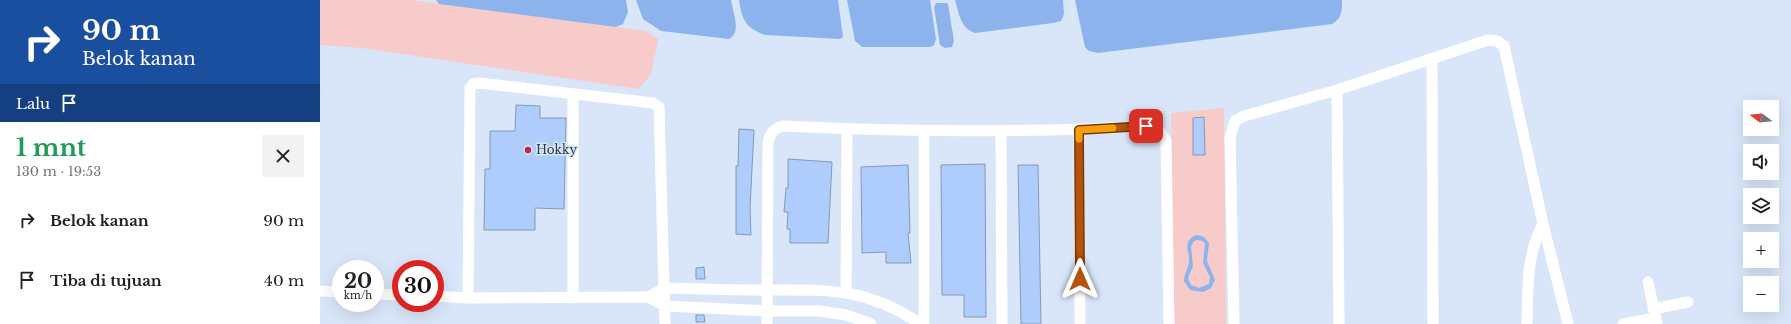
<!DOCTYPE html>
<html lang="id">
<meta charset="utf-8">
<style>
:root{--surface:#fff;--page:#f2f2f2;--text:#202124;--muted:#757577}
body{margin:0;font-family:"Libre Baskerville",serif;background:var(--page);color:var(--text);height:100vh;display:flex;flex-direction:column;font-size:15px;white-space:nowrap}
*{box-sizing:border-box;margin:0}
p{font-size:13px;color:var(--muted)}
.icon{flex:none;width:22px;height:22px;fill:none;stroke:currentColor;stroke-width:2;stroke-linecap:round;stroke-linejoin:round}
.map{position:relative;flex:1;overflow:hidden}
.sheet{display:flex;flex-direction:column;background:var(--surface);width:320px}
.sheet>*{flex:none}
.banner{background:#1a4fa0;color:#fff;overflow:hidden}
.needle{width:26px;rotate:286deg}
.fabs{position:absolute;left:1423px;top:100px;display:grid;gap:8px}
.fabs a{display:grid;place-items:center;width:36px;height:36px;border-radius:0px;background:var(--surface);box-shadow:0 4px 16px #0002;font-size:20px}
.speed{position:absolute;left:12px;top:260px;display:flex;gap:8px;font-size:20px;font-weight:700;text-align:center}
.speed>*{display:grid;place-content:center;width:52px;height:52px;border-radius:50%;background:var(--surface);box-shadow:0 4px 16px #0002;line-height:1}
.speed small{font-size:10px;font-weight:400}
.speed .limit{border:6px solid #d22;background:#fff;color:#111}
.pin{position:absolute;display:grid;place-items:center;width:34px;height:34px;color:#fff;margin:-17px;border-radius:8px;box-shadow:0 2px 6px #0006}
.me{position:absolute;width:44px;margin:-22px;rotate:0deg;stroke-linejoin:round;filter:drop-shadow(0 0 3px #0008)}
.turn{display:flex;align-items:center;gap:14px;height:84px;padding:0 16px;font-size:18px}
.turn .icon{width:52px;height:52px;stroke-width:2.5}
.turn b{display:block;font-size:28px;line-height:34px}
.then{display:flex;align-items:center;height:38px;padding:0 16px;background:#0003;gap:8px;font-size:15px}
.round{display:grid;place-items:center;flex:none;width:42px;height:42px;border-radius:0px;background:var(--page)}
.summary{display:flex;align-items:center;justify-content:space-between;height:68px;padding:0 16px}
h1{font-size:24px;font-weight:700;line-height:30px;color:#1e9e55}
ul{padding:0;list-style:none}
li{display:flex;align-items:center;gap:12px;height:60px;padding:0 16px}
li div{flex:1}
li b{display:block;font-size:15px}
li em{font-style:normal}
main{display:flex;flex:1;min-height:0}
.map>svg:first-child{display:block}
.green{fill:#f7cbc9}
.water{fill:#8db3ec;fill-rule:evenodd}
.building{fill:#aecdfc;stroke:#8598b6}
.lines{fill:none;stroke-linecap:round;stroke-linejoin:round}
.street{stroke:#fff;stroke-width:11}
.route-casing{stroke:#753606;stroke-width:10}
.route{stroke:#b45309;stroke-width:7}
.slow{stroke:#f59e0b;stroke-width:7}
.poi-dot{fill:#bb2a3a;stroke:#d9e6f9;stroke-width:1.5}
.labels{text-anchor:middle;stroke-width:3;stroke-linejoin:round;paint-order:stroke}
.poi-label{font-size:12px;fill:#2f3743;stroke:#d9e6f9;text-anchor:start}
</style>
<main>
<section class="sheet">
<div class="banner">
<div class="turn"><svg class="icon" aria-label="right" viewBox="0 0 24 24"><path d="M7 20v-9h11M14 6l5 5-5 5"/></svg><div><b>90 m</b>Belok kanan</div></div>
<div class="then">Lalu<svg class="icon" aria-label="arrive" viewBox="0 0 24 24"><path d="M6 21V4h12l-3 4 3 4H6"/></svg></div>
</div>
<div class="summary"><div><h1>1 mnt</h1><p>130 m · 19:53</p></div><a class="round"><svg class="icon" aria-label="close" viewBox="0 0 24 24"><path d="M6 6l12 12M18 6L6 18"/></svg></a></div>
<ul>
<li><svg class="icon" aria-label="right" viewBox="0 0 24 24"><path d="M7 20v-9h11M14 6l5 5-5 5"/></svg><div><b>Belok kanan</b></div><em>90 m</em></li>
<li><svg class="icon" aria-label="arrive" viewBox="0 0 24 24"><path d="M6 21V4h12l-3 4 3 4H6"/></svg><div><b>Tiba di tujuan</b></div><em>40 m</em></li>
</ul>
</section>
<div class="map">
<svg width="1471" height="324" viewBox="0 0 1471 324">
<rect width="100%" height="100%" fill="#d9e6f9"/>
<g class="green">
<path d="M 0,0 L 91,0 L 326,31 L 338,39 L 331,75 L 318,89 L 42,48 L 0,45 Z"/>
<path d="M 904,108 L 906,324 L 854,324 L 851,113 Z"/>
</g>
<g class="water">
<path d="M 116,0 L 306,0 L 308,12 L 303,24 L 296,27 L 119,4 Z"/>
<path d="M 316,0 L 411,0 C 413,12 422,33 409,39 L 341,31 L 323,19 Z"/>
<path d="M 419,0 L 518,0 L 523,37 L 520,39 L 446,35 C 426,29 422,20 419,0 Z"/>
<path d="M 527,0 L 610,0 L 616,39 L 614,45 L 610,47 L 542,47 L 535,41 Z"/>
<path d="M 635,0 L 743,0 L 744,14 L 741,21 L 733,23 L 655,33 C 640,28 639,13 635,0 Z"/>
<path d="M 755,0 L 1022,0 C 1022,11 1022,18 1012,24 L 778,53 L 769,51 L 765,47 Z"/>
<path d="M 616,3 L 627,3 L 628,4 L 634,41 L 632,47 L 625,48 L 620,45 L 614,7 Z"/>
<path d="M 877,235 L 884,237 L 889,243 L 887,261 L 895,280 L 891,288 L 883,292 L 870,290 L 864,281 C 864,274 868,269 869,262 C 870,250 861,241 877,235 ZM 877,240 L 883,241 L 885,244 L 883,263 L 890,277 L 889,284 L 879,288 L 871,285 L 868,278 L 873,266 L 871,247 L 874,241 Z"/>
</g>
<g class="building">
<path d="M 196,105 L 220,106 L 220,118 L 246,118 L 244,209 L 215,208 L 215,230 L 164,230 L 165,169 L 170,169 L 170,131 L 195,131 Z"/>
<path d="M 884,117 L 885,155 L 873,155 L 873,118 Z"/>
<path d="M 419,129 L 434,130 L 430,208 L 431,235 L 416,234 L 416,166 L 418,166 Z"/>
<path d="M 468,159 L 512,162 L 508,243 L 470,243 L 470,229 L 467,229 L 468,212 L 464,212 L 466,188 L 468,188 Z"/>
<path d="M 665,164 L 666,317 L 644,317 L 644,295 L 622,295 L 621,165 Z"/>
<path d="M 588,165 L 590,233 L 588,233 L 591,263 L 566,263 L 566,252 L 542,253 L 541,167 Z"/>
<path d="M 698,165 L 718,165 L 721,324 L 701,324 Z"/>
<path d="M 384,267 L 385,279 L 376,279 L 376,268 Z"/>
<path d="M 376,315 L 384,315 L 385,322 L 376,322 Z"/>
</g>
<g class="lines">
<g class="street">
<path d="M 1112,60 L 1113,324"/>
<path d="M 1017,90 L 1019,324"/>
<path d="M 759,130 L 760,324"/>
<path d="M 681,132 L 682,324"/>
<path d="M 1328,282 L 1337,324"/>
<path d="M 0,291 L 21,292"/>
<path d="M 526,292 L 527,129"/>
<path d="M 55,294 L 81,295"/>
<path d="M 115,296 L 148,298 L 328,297 L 345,306 L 447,311 L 499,311 L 526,315 L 551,324"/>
<path d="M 328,297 L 345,288 C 378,289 412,290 445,290 C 506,290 547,287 600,324"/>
<path d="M 148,298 L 150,88 L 153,84 L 160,83 L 333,103 L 339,107 L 345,324"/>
<path d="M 253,298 L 253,94"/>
<path d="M 1333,309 L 1368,302"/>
<path d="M 447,324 L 448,142 C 450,133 454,128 463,126 C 585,132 705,133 826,126 L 839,130 L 846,141 L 849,324"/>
<path d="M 604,324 L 604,131"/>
<path d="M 914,324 L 910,137 L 915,121 L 924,116 L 1017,90 L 1168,40 L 1177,41 L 1184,46 L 1223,224 L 1248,324"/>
<path d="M 1207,324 C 1208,289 1206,255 1223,224"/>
<path d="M 1303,324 L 1335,318"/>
</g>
</g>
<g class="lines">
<g class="route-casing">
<path id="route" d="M 760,279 L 759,130 L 826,126"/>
</g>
<use href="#route" class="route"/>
<path class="slow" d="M 759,139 L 759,130 L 793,128"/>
</g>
<circle class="poi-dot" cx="208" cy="150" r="4"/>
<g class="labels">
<g class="poi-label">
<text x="216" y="154">Hokky</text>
</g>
</g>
</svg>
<div class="fabs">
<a><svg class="needle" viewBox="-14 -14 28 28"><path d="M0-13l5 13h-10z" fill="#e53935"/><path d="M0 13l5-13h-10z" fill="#757577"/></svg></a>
<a><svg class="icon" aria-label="sound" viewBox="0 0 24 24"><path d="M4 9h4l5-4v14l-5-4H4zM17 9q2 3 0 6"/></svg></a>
<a><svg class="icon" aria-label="layers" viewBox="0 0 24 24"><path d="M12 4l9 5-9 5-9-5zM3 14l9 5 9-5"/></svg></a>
<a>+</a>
<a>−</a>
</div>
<div class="speed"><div>20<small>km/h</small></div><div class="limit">30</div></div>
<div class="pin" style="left:826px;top:126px;background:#d93025"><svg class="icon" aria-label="arrive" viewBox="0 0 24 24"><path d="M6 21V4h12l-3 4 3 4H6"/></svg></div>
<svg class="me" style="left:760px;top:279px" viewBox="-20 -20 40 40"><path d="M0-17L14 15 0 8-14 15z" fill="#b45309" stroke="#fff" stroke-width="4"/></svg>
</div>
</main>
